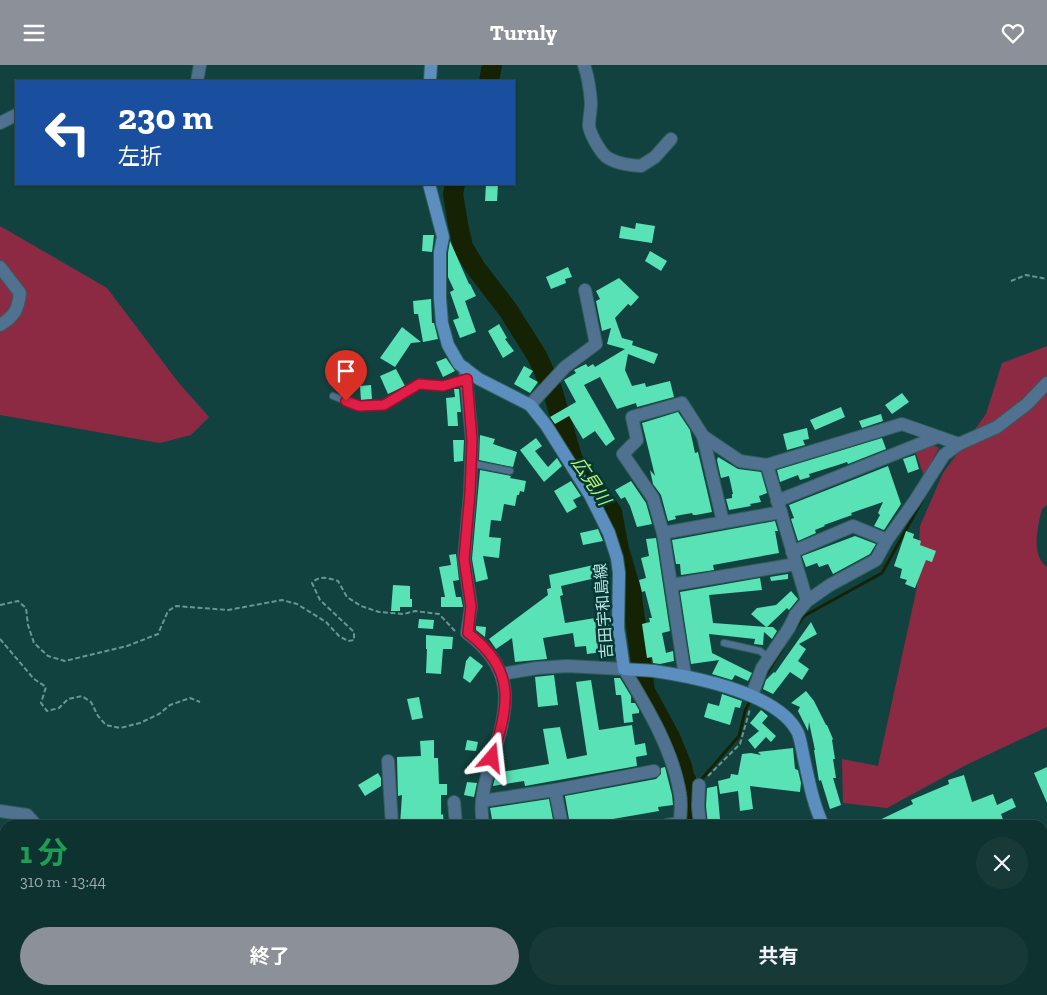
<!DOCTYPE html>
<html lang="ja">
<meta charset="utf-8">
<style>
:root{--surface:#0e322f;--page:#173a37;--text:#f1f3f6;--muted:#9baaaa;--line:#2e4d4b;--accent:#8c9099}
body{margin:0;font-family:"Zilla Slab","Noto Sans JP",serif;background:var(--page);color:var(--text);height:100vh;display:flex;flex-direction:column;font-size:19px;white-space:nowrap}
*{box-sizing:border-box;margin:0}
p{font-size:16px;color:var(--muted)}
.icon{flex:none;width:28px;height:28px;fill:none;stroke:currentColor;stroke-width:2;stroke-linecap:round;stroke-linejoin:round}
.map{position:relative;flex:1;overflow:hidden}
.sheet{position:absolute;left:0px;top:755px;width:1048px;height:175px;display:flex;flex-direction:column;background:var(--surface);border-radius:15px 15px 0 0;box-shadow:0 1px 4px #0004,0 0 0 1px var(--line)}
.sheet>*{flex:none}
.top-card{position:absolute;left:15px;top:15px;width:500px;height:105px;border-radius:0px;box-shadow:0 1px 4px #0004,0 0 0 1px var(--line);background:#1a4fa0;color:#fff;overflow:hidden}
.pin{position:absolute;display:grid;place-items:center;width:42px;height:42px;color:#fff;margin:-51px -21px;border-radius:50% 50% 50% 0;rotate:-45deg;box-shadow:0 0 5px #0007}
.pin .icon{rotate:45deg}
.me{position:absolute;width:55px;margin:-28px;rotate:17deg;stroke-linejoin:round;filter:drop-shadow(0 0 4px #0008)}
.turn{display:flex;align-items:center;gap:18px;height:105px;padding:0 20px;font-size:22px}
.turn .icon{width:65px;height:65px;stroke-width:2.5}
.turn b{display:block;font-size:35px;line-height:42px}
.round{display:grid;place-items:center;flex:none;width:52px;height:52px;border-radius:26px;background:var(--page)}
.head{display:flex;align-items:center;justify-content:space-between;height:85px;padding:0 20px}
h1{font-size:30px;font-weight:700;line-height:38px;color:#1e9e55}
.primary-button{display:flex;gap:10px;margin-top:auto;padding:10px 20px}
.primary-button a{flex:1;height:58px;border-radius:30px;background:var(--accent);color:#fff;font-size:20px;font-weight:700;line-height:58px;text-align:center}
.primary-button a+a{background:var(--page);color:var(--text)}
header{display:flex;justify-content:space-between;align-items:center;height:65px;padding:0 20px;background:var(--accent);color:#fff;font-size:22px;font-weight:700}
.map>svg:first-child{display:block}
.green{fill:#8c2a44}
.water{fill:#152203}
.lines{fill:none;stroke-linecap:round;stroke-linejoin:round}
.stream{stroke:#152203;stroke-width:3}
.river{stroke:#152203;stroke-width:20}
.building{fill:#59e2b6}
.service-casing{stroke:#31605c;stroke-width:8}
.minor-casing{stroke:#31605c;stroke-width:14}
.secondary-casing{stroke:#31605c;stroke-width:14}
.path{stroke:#6a9692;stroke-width:2;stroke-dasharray:5 2.5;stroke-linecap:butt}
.service{stroke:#517190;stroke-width:6}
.minor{stroke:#517190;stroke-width:12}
.secondary{stroke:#5c8fc0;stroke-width:12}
.route-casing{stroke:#92132f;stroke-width:12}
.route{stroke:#e11d48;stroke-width:9}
.labels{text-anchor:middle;stroke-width:5;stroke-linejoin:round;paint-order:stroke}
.street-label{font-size:16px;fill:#bee6e2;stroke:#043835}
.water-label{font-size:18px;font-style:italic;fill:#bbf173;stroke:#043835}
</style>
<header><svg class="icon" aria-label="menu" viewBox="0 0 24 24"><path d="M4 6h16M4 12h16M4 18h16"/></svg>Turnly<svg class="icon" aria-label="heart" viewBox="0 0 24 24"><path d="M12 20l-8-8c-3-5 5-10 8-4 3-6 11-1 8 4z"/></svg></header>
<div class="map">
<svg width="1047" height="930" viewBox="0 0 1047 930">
<rect width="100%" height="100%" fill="#12423f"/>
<g class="green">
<path d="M 0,161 L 107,223 L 178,317 L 209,352 L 191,370 L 160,378 L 0,350 Z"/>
<path d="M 1047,281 L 1047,440 L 1042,444 C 1038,461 1030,490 1047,502 L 1047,662 L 966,700 L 887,743 L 843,738 L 842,694 L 878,701 L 917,522 L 920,461 L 943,408 L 986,349 L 1002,298 Z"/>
<path d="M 929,378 L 939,383 L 924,411 L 915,386 Z"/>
<path d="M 1047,788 L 1047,858 L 1043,863 L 1043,791 Z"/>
</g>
<path class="water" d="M 689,700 L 696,712 L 693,728 L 695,760 L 687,760 L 687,736 L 679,706 Z"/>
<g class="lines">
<g class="stream">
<path d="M 794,565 L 804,551 L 882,508 L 923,434"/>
<path d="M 765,611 L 783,583"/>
<path d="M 700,716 L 739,671 L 745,646 L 751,634"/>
</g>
<g class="river">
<path d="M 489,16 L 492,0"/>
<path d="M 455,119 L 453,129 L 458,159 L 463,182 L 475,202 L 508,245 L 537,291 L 552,324 L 573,395 L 612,447 L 619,484 L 631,525 L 645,626 L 670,672 L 682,701 L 688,730 L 691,760"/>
</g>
</g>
<g class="building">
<path d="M 486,119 L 498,119 L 497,136 L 485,136 Z"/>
<path d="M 636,158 L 655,161 L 652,178 L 619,173 L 621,161 L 635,164 Z"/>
<path d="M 423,170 L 434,170 L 432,187 L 422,186 Z"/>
<path d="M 450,176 L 469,219 L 470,219 L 476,231 L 465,236 L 476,267 L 460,273 L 453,255 L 459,253 L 450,227 L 454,225 L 448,212 L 448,188 Z"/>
<path d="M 650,186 L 667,196 L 661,206 L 645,196 Z"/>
<path d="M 568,202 L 572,212 L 565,214 L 566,218 L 551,224 L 546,212 Z"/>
<path d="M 619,213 L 639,232 L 631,241 L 628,239 L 615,253 L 622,273 L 633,276 L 632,280 L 658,289 L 654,299 L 628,289 L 625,305 L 632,321 L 645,318 L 646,322 L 670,316 L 674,332 L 637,342 L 636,338 L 617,344 L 600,312 L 584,320 L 615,374 L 606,381 L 595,366 L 583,374 L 569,351 L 555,359 L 550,352 L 576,337 L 564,315 L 576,308 L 574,305 L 586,299 L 588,302 L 593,299 L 595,302 L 625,284 L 607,279 L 611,263 L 602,266 L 596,236 L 600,234 L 596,226 Z"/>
<path d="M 431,234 L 432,258 L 434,258 L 438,274 L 423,277 L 418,249 L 414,249 L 413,236 Z"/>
<path d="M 499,259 L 507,273 L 505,274 L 514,286 L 503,293 L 488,266 Z"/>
<path d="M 402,262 L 421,277 L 411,278 L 395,302 L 380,293 Z"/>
<path d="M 446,293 L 455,306 L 443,312 L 436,297 Z"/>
<path d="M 524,301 L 533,306 L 529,312 L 538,317 L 530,328 L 514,319 Z"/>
<path d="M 396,304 L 405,321 L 388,329 L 380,311 Z"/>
<path d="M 371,320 L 372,334 L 361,335 L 360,321 Z"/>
<path d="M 454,324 L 459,324 L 461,347 L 457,347 L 458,361 L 448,361 L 446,333 L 455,332 Z"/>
<path d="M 902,328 L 909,337 L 892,349 L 885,340 Z"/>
<path d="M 841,342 L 845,352 L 815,365 L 810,355 Z"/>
<path d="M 678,347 L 690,365 L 695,388 L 698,387 L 712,447 L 696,450 L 693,450 L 692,448 L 675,451 L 676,454 L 668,456 L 661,430 L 653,419 L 650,405 L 655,411 L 642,358 Z"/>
<path d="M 881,349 L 883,356 L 862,363 L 859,356 Z"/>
<path d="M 807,363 L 809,374 L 803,375 L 805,380 L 787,385 L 783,369 Z"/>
<path d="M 480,370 L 495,374 L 493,379 L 517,387 L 513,402 L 479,395 Z"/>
<path d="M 536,373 L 542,381 L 535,386 L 548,402 L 557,393 L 562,401 L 544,417 L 520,385 Z"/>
<path d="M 882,373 L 886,384 L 848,399 L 847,397 L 838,400 L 809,409 L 810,412 L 800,415 L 798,410 L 780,417 L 777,405 Z"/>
<path d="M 453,375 L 464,375 L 463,396 L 454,397 Z"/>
<path d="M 915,390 L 919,404 L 908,408 L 903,394 Z"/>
<path d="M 718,392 L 738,404 L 761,407 L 767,428 L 759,431 L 761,437 L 750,439 L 751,441 L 729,445 L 726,434 L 732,433 L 732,429 L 733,429 L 729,411 L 721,413 L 717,395 Z"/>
<path d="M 888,401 L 901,439 L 884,465 L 874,461 L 880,450 L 878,448 L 883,437 L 851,448 L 852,450 L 824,460 L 825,461 L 815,465 L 816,468 L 798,476 L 791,454 L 794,453 L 789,440 Z"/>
<path d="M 480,405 L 511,411 L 510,413 L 526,416 L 524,427 L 520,426 L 519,430 L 517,430 L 515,441 L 504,439 L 501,456 L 491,455 L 489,472 L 501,473 L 499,493 L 483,491 L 488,514 L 476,517 L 472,494 Z"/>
<path d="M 571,416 L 581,431 L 573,435 L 577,442 L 567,448 L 554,426 Z"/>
<path d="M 631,416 L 646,438 L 652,459 L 637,462 L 630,441 L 625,432 L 621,434 L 615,425 Z"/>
<path d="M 775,456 L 778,466 L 775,466 L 779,488 L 713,500 L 714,505 L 681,510 L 680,499 L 676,499 L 672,475 Z"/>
<path d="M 598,464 L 603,476 L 583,480 L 580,468 Z"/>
<path d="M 906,466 L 914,469 L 913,473 L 921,476 L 920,480 L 936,486 L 932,497 L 926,495 L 915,523 L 905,519 L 907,515 L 900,513 L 902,504 L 894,501 Z"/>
<path d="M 855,471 L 876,479 L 870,489 L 833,509 L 828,499 L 819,502 L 817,498 L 806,502 L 802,491 Z"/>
<path d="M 656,473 L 670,566 L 662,568 L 666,588 L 673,586 L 674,596 L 660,599 L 653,598 L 652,592 L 647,593 L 642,559 L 650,557 L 649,553 L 652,553 L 645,526 L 642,527 L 639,515 L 646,513 L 641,493 L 649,491 L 646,474 Z"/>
<path d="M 456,489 L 459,515 L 453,516 L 456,532 L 461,532 L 463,542 L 441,542 L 441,532 L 445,532 L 439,502 L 451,500 L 449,490 Z"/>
<path d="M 607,497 L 609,510 L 561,521 L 563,530 L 560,531 L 565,558 L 607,551 L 614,589 L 604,590 L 603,587 L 587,589 L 586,581 L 575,582 L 573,568 L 543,573 L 547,594 L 515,597 L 512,573 L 496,584 L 489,574 L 548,530 L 547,524 L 551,523 L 549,510 Z"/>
<path d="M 788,509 L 788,514 L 771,516 L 770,512 Z"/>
<path d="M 760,513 L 762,525 L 709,530 L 713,558 L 766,562 L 751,549 L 757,543 L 776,540 L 791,526 L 798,534 L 789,545 L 787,543 L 767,562 L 773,562 L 777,566 L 772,574 L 764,567 L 763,580 L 754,579 L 755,574 L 709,569 L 712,588 L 752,608 L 748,616 L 735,610 L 732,615 L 712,609 L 719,595 L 691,599 L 680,527 Z"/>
<path d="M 393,520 L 410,521 L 410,534 L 412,534 L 412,542 L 400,542 L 400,546 L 391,546 Z"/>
<path d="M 419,554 L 434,555 L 433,564 L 418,563 Z"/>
<path d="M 811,557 L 817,569 L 799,579 L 806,584 L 798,596 L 809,604 L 802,615 L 790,607 L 773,629 L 763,624 L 766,615 L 774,607 L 775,608 Z"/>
<path d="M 476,561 L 486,562 L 485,572 L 476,565 Z"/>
<path d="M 426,570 L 453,572 L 452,584 L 443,584 L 441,609 L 426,608 L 427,584 L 426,584 Z"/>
<path d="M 470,591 L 483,601 L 470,618 L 463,613 L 466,596 Z"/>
<path d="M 554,610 L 558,640 L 538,642 L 535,612 Z"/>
<path d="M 614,613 L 620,613 L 631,631 L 631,638 L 635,638 L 639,645 L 639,648 L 632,649 L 633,657 L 624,658 L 621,630 L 616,630 Z"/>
<path d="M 591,615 L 599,665 L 632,660 L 635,680 L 645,678 L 647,690 L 636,692 L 637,701 L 525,721 L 524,716 L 493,721 L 496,708 L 549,699 L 543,664 L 560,662 L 567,694 L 587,690 L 576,617 Z"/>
<path d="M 806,626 L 814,636 L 826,660 L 827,660 L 833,674 L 832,675 L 835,694 L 833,694 L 836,713 L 833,713 L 841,740 L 830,744 L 821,715 L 819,716 L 814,685 L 815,685 L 809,657 L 808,666 L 798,646 L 800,642 L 791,638 Z"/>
<path d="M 722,629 L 742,636 L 740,643 L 735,642 L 730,660 L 704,652 L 708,638 L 719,641 Z"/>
<path d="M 419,632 L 423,653 L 412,655 L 407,634 Z"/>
<path d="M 761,645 L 768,651 L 762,658 L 776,671 L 771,677 L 766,672 L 755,684 L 748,675 L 759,666 L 750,658 Z"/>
<path d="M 434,675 L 434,693 L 438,693 L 439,719 L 447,719 L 447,730 L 441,730 L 441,750 L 443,749 L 444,760 L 400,760 L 402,730 L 398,731 L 397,692 L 421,691 L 420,676 Z"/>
<path d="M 467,675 L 478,677 L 476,686 L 465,685 Z"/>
<path d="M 793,683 L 795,704 L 798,705 L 801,718 L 800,727 L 750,721 L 753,744 L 740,746 L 738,726 L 720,729 L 718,716 L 730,713 L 731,709 L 738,710 L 742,689 L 751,688 L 761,690 L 758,687 Z"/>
<path d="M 665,702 L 672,730 L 673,740 L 658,742 L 659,746 L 613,754 L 614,760 L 605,760 L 605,757 L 591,760 L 570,760 L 565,731 L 656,714 L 661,709 L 661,703 Z"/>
<path d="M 1047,702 L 1047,738 L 1034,708 Z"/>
<path d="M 378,708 L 381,713 L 381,721 L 365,731 L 358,720 Z"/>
<path d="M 964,710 L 972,737 L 993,729 L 997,740 L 1012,733 L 1016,742 L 1001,749 L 1005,760 L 869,760 L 913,739 L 911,735 L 949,719 L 948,715 Z"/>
<path d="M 467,717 L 477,718 L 474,732 L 464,730 Z"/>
<path d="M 717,721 L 720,754 L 716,754 L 717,760 L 708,760 L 706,741 L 707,723 Z"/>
<path d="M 549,734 L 554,760 L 493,760 L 490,743 Z"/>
</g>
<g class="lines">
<g class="service-casing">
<g id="service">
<path d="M 333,331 L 359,341 L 383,340 L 419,319 L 443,321 L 466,314"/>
<path d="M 470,398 L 510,406"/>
<path d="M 724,578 L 760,586 L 769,593"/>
<path d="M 194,930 L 198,925"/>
</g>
</g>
<g class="minor-casing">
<g id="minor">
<path d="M 584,0 C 588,11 590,25 591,38 C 591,45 589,53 589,61 C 590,69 601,89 608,93 C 618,99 630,100 641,101 L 655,92 L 671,74"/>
<path d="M 197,16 L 200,0"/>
<path d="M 0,58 L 16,50"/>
<path d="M 0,202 L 20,228 C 18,244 15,251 0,260"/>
<path d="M 465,303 L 472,375 L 470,428 L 464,494 L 471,541 L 467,568 C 514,603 510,637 494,688 C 489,703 483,721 482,737 C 481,744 482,752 483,760"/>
<path d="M 530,340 L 565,302 L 596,279 L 585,225"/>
<path d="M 703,371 L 723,457"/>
<path d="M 767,400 L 807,536"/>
<path d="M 777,436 L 937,372"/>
<path d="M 663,468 L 781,447"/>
<path d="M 792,487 L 853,461 L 887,475"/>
<path d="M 671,520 L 796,499"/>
<path d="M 502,609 L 537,603 L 567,601 L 624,604 C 647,642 673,685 680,729 C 682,739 680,750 680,760"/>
<path d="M 685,611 L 663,468 L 653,433 L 623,389 L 637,375 L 632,352 L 682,338 L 703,371 L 740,396 L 767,400 L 902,359 L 959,379"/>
<path d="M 752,630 L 762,603 L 789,563 L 796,549 L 807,536 L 830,520 L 876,495 L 887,475 L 914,437 L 944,390 L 959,379 L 997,362 L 1027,339 L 1047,318"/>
<path d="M 388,696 L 392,760"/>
<path d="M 699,720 L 698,741 L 700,760"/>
<path d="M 555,725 L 562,760"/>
<path d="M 482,736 L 555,725 L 654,706"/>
<path d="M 454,737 L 456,760"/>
<path d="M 0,746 L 27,750 L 36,760"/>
<path d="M 667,760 L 680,758"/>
<path d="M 0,796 L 5,795"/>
<path d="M 0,813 L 5,815"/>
<path d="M 106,925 L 106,930"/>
<path d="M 226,925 L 228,930"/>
<path d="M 460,925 L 462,930"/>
<path d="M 500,925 L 501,930"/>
<path d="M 546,925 L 548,930"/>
<path d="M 697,925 L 698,930"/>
<path d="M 719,925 L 719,930"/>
<path d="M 350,930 L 367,925"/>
</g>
</g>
<g class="secondary-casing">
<g id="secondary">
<path d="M 430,16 L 431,0"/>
<path d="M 429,119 L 443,172 L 440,187 L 440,233 L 442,258 L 448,280 L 459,299 L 479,314 L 530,340 L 546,360 L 590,430 L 609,468 L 617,493 L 619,508 L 618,563 L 624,604 C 634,605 644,605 654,606 C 694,612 779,628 798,668 C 801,676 802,685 804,694 C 809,716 813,739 823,760"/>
<path d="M 1002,925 L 1013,930"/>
</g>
</g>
<g class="path">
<path d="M 1011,216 L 1026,210 L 1047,214"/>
<path d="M 0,540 L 18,536 L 26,543 L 28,560 L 34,578 L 48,591 L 65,596 L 127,581 L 158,569 L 168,546 L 176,541 L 228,545 L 282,535 L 297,539 L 326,557 L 339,571 L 348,576 L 354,575 L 354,567 L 320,535 L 312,518 C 319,510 329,513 338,516 L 347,532 L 361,541 L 379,547 L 404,549 L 415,546 L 439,549 L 455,566"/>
<path d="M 0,574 L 34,614 L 46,622 L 41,638 L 47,646 L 59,643 L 68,634 L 82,631 L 91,637 L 98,651 L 106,660 L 120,663 L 140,658 L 159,649 L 170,640 L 190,633 L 200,637"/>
<path d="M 708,711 L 740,679 L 750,644"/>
</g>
<use href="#service" class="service"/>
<use href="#minor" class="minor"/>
<use href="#secondary" class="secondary"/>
</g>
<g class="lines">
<g class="route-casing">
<path id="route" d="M 346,336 L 359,341 L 384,340 L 419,319 L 443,321 L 467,314 L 472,375 L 470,428 L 464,494 L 471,541 L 468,568 C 517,605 509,640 492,693"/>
</g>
<use href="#route" class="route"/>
</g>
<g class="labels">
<g class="street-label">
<text transform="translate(603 546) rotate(-94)" y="6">吉田宇和島線</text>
</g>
<g class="water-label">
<text transform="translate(591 416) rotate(56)" y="6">広見川</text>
</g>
</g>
</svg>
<div class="pin" style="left:346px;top:336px;background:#d93025"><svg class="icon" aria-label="arrive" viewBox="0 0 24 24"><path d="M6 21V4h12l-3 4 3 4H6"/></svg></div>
<svg class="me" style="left:492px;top:693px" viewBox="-20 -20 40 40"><path d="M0-17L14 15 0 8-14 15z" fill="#e11d48" stroke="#fff" stroke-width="4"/></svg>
<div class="top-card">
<div class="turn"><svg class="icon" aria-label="left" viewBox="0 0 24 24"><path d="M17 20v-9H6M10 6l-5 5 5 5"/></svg><div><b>230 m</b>左折</div></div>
</div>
<section class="sheet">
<div class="head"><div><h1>1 分</h1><p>310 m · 13:44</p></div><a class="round"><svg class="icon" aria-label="close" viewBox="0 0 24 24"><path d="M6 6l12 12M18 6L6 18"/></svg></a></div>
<div class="primary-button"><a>終了</a><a>共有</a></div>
</section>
</div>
